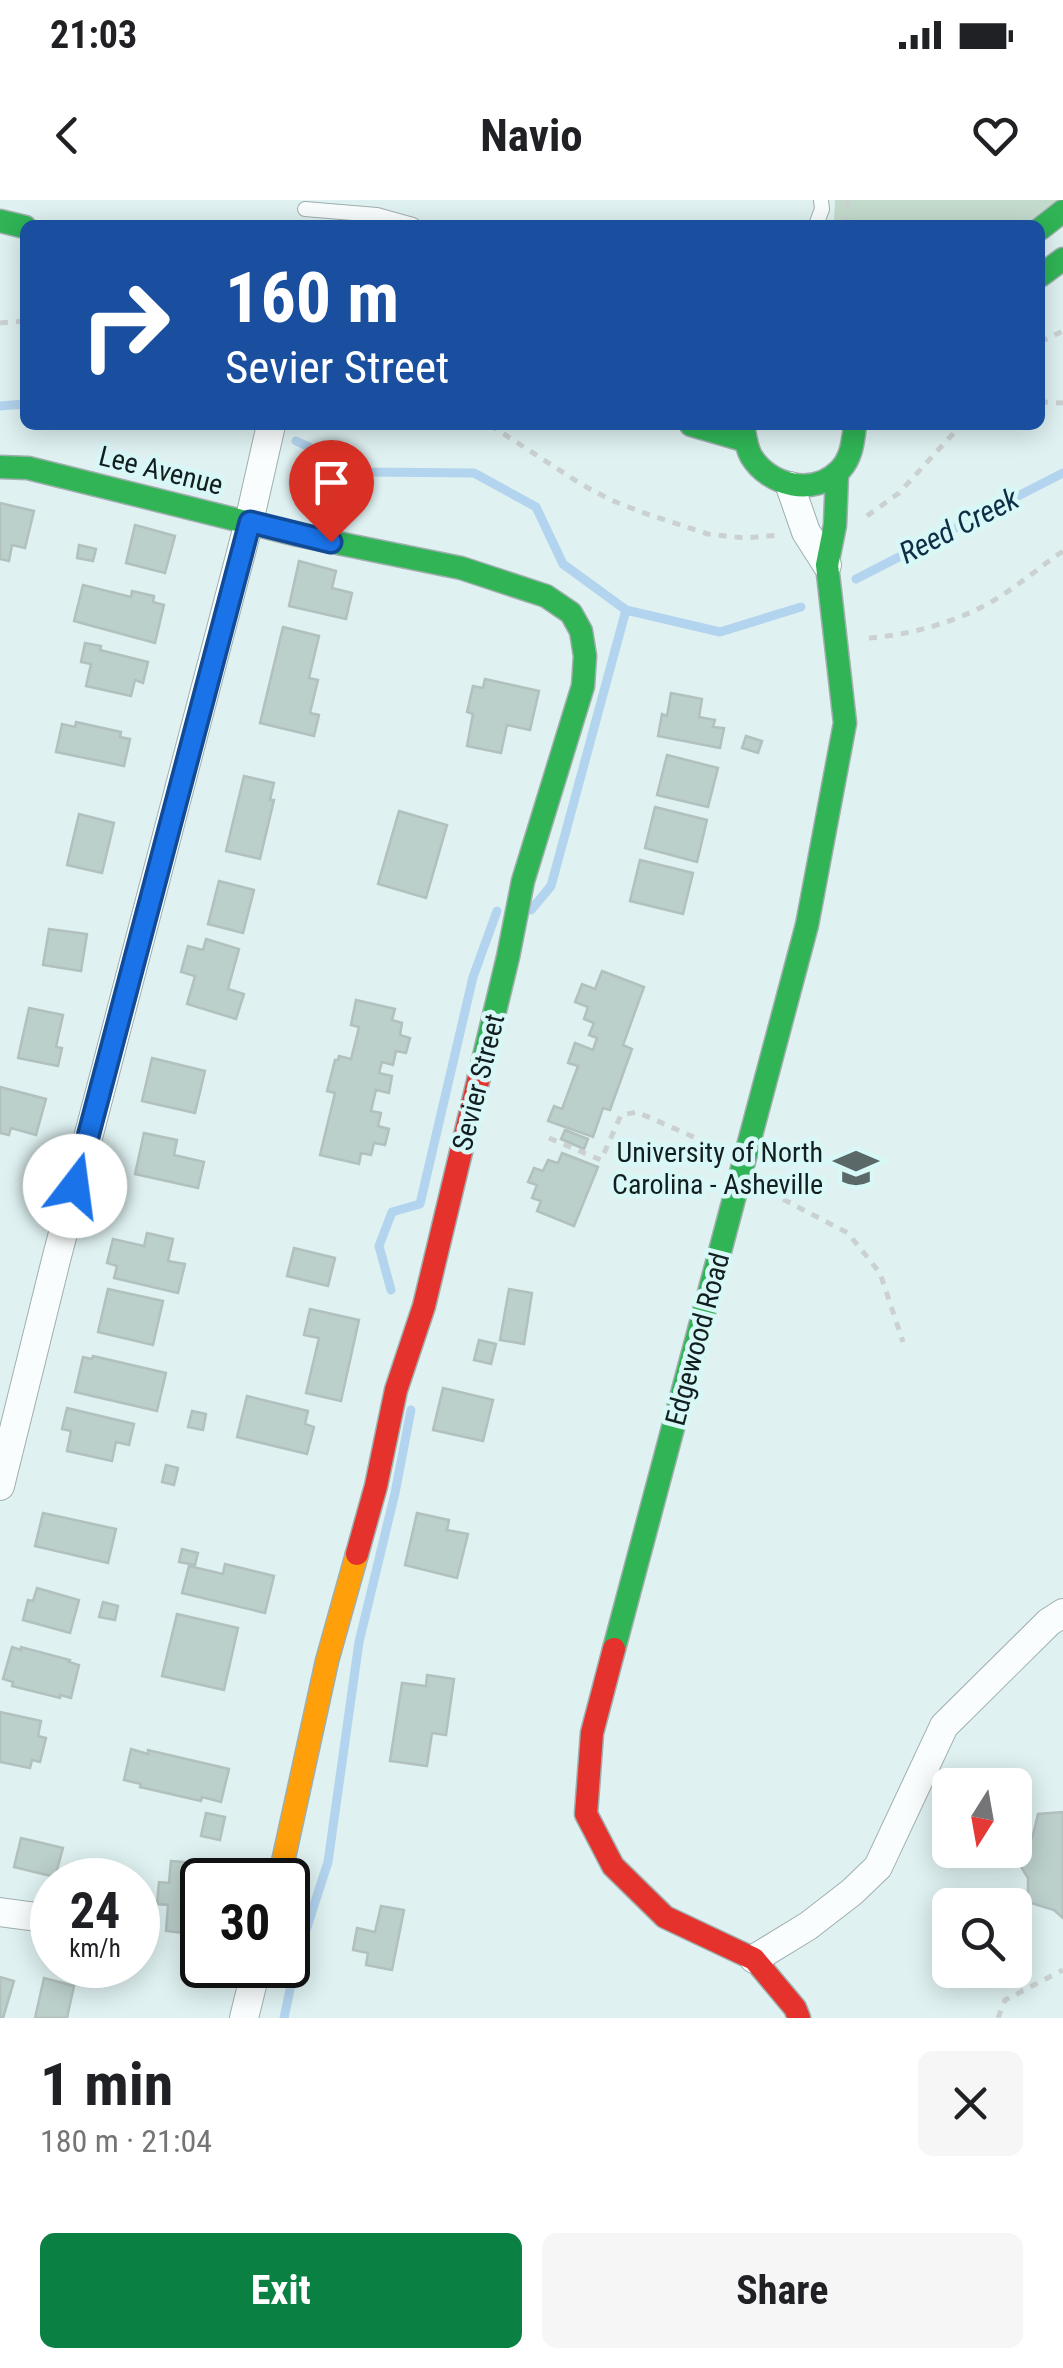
<!DOCTYPE html>
<meta charset="utf-8">
<style>
:root{--surface:#fff;--page:#f6f6f6;--text:#202124;--muted:#757577;--accent:#0b8043}
body{margin:0;font-family:"Roboto Condensed",sans-serif;background:var(--page);color:var(--text);height:100vh;display:flex;flex-direction:column;font-size:38px;white-space:nowrap}
*{box-sizing:border-box;margin:0}
p{font-size:32px;color:var(--muted)}
.icon{flex:none;width:55px;height:55px;fill:none;stroke:currentColor;stroke-width:2;stroke-linecap:round;stroke-linejoin:round}
.map{position:relative;height:1818px;overflow:hidden}
.drawer{display:flex;flex-direction:column;background:var(--surface);flex:1}
.drawer>*{flex:none}
.hud{position:absolute;left:20px;top:20px;width:1025px;height:210px;border-radius:15px;box-shadow:0 5px 25px #0003;background:#1a4fa0;color:#fff;overflow:hidden}
.needle{width:65px;rotate:191deg}
.controls{position:absolute;left:932px;top:1568px;display:grid;gap:20px}
.controls a{display:grid;place-items:center;width:100px;height:100px;border-radius:15px;background:var(--surface);box-shadow:0 5px 25px #0003;font-size:50px}
.speed{position:absolute;left:30px;top:1658px;display:flex;gap:20px;font-size:50px;font-weight:700;text-align:center}
.speed>*{display:grid;place-content:center;width:130px;height:130px;border-radius:50%;background:var(--surface);box-shadow:0 5px 25px #0003;line-height:1}
.speed small{font-size:25px;font-weight:400}
.speed .limit{border:5px solid #111;border-radius:15px;background:#fff;color:#111}
.pin{position:absolute;display:grid;place-items:center;width:85px;height:85px;color:#fff;margin:-102px -42px;border-radius:50% 50% 50% 0;rotate:-45deg;box-shadow:0 0 10px #0007}
.pin .icon{rotate:45deg}
.me{position:absolute;width:110px;margin:-55px;rotate:15deg;stroke-linejoin:round;filter:drop-shadow(0 0 8px #0008)}
.turn{display:flex;align-items:center;gap:35px;height:210px;padding:0 40px;font-size:45px}
.turn .icon{width:130px;height:130px;stroke-width:2.5}
.turn b{display:block;font-size:70px;line-height:85px}
.round{display:grid;place-items:center;flex:none;width:105px;height:105px;border-radius:15px;background:var(--page)}
.summary{display:flex;align-items:center;justify-content:space-between;height:170px;padding:0 40px}
h1{font-size:60px;font-weight:700;line-height:75px}
.button{display:flex;gap:20px;margin-top:auto;padding:20px 40px}
.button a{flex:1;height:115px;border-radius:15px;background:var(--accent);color:#fff;font-size:40px;font-weight:700;line-height:115px;text-align:center}
.button a+a{background:var(--page);color:var(--text)}
.status{display:flex;justify-content:space-between;align-items:center;height:70px;padding:0 50px;background:var(--surface);direction:ltr}
.status svg{height:28px;fill:currentColor}
header{display:flex;justify-content:space-between;align-items:center;height:130px;padding:0 40px;background:var(--surface);font-size:45px;font-weight:700}
.map>svg:first-child{display:block}
.green{fill:#c3dbcd}
.lines{fill:none;stroke-linecap:round;stroke-linejoin:round}
.stream{stroke:#b3d4ee;stroke-width:9}
.building{fill:#bbcfcb;stroke:#b2c0be;stroke-width:2.5}
.lane-casing{stroke:#a0aeae;stroke-width:16}
.street-casing{stroke:#a0aeae;stroke-width:30}
.fast-casing{stroke:#a0aeae;stroke-width:25}
.slow-casing{stroke:#a0aeae;stroke-width:25}
.jam-casing{stroke:#a0aeae;stroke-width:25}
.path{stroke:#cbd1d1;stroke-width:5;stroke-dasharray:8 8;stroke-linecap:butt}
.lane{stroke:#fafdfd;stroke-width:14}
.street{stroke:#fafdfd;stroke-width:28}
.fast{stroke:#30b455;stroke-width:22}
.slow{stroke:#ff9f0a;stroke-width:22}
.jam{stroke:#e5322d;stroke-width:22}
.route-casing{stroke:#114b97;stroke-width:25}
.route{stroke:#1a73e8;stroke-width:18}
.labels{text-anchor:middle;stroke-width:9;stroke-linejoin:round;paint-order:stroke}
.street-label{font-size:28px;fill:#131f1f;stroke:#d8f8f8}
.poi-label{font-size:28px;fill:#131f1f;stroke:#d8f8f8;text-anchor:end}
.water-label{font-size:30px;font-style:italic;fill:#0e2d46;stroke:#d8f8f8}
</style>
<div class="status"><b>21:03</b><svg viewBox="0 0 49 12"><path d="M0 12V9h3v3zM5 12V6h3v6zM10 12V3h3v9zM15 12V0h3v12zM26 1h20v11H26zM47 4h2v5h-2z"/></svg></div>
<header><svg class="icon" aria-label="back" viewBox="0 0 24 24"><path d="M15 5l-7 7 7 7"/></svg>Navio<svg class="icon" aria-label="heart" viewBox="0 0 24 24"><path d="M12 20l-8-8c-3-5 5-10 8-4 3-6 11-1 8 4z"/></svg></header>
<div class="map">
<svg width="1063" height="1818" viewBox="0 0 1063 1818">
<rect width="100%" height="100%" fill="#dff1f1"/>
<path class="green" d="M 835,0 L 1063,0 L 1027,25 L 834,25 Z"/>
<g class="lines">
<g class="stream">
<path d="M 0,206 L 25,204"/>
<path d="M 296,241 L 365,272 L 474,273 L 536,307 L 563,364 L 626,410 L 720,432 L 801,407"/>
<path d="M 856,379 L 1063,273"/>
<path d="M 531,710 L 551,686 L 626,410"/>
<path d="M 391,1090 L 379,1046 L 392,1012 L 420,1004 L 473,777 L 497,711"/>
<path d="M 284,1818 L 296,1761 L 328,1662 L 359,1442 L 395,1293 L 411,1210"/>
</g>
</g>
<g class="building">
<path d="M 0,303 L 34,311 L 25,348 L 12,345 L 9,361 L 0,359 Z"/>
<path d="M 135,325 L 175,336 L 165,373 L 126,363 Z"/>
<path d="M 79,345 L 96,349 L 93,361 L 77,358 Z"/>
<path d="M 299,361 L 336,371 L 332,388 L 352,393 L 346,419 L 289,406 Z"/>
<path d="M 83,385 L 131,397 L 132,391 L 154,396 L 153,402 L 164,405 L 155,443 L 74,421 Z"/>
<path d="M 283,427 L 319,436 L 309,478 L 318,480 L 310,513 L 319,515 L 314,536 L 260,523 Z"/>
<path d="M 85,443 L 101,446 L 100,450 L 148,462 L 143,483 L 135,480 L 131,496 L 86,486 L 91,464 L 81,462 Z"/>
<path d="M 485,479 L 539,491 L 530,530 L 507,525 L 501,553 L 467,546 L 473,514 L 467,512 L 473,486 L 483,488 Z"/>
<path d="M 671,493 L 702,499 L 699,517 L 715,520 L 713,527 L 724,528 L 720,548 L 658,536 L 662,514 L 667,516 Z"/>
<path d="M 76,522 L 121,532 L 120,537 L 130,539 L 124,566 L 56,552 L 62,524 L 75,527 Z"/>
<path d="M 746,536 L 762,541 L 758,553 L 742,548 Z"/>
<path d="M 667,555 L 718,568 L 708,607 L 657,595 Z"/>
<path d="M 244,576 L 274,583 L 270,600 L 274,600 L 260,659 L 226,651 Z"/>
<path d="M 655,607 L 707,620 L 697,662 L 645,648 Z"/>
<path d="M 399,611 L 447,625 L 426,698 L 378,684 Z"/>
<path d="M 79,614 L 114,623 L 102,673 L 67,665 Z"/>
<path d="M 640,660 L 693,673 L 683,714 L 630,701 Z"/>
<path d="M 219,681 L 254,690 L 243,733 L 208,724 Z"/>
<path d="M 49,729 L 87,734 L 81,771 L 43,765 Z"/>
<path d="M 206,739 L 239,749 L 228,789 L 244,794 L 236,819 L 187,804 L 195,776 L 181,772 L 188,746 L 203,750 Z"/>
<path d="M 602,771 L 644,787 L 623,845 L 632,849 L 610,910 L 603,908 L 593,937 L 548,921 L 554,906 L 562,909 L 578,866 L 568,863 L 575,843 L 593,850 L 597,838 L 589,835 L 594,823 L 584,819 L 588,807 L 575,802 L 582,784 L 595,789 Z"/>
<path d="M 356,800 L 395,809 L 392,820 L 402,823 L 400,835 L 410,838 L 406,853 L 396,851 L 393,865 L 382,862 L 379,873 L 392,876 L 389,893 L 376,890 L 371,911 L 381,913 L 378,926 L 389,929 L 385,945 L 374,943 L 371,955 L 361,953 L 359,964 L 320,955 L 335,893 L 327,891 L 335,860 L 338,860 L 339,856 L 351,859 L 359,827 L 351,825 Z"/>
<path d="M 29,808 L 63,815 L 56,847 L 62,848 L 58,866 L 18,858 Z"/>
<path d="M 152,858 L 205,871 L 195,913 L 142,901 Z"/>
<path d="M 0,887 L 46,899 L 36,935 L 11,928 L 9,935 L 0,933 Z"/>
<path d="M 565,930 L 588,939 L 584,949 L 561,939 Z"/>
<path d="M 144,933 L 177,940 L 174,955 L 204,962 L 198,988 L 135,974 Z"/>
<path d="M 562,953 L 598,967 L 574,1026 L 537,1011 L 541,1001 L 532,998 L 537,985 L 528,982 L 534,968 L 543,971 L 548,960 L 558,963 Z"/>
<path d="M 147,1033 L 173,1039 L 168,1061 L 185,1064 L 178,1093 L 114,1078 L 117,1066 L 107,1063 L 113,1039 L 144,1046 Z"/>
<path d="M 294,1048 L 335,1058 L 328,1086 L 287,1076 Z"/>
<path d="M 108,1089 L 163,1101 L 153,1145 L 98,1132 Z"/>
<path d="M 509,1089 L 532,1093 L 524,1144 L 500,1140 Z"/>
<path d="M 310,1109 L 359,1120 L 341,1201 L 306,1193 L 319,1138 L 304,1135 Z"/>
<path d="M 479,1140 L 496,1144 L 491,1164 L 474,1160 Z"/>
<path d="M 93,1156 L 166,1173 L 157,1211 L 75,1192 L 83,1157 L 92,1159 Z"/>
<path d="M 443,1188 L 493,1200 L 483,1241 L 433,1230 Z"/>
<path d="M 247,1196 L 308,1211 L 305,1224 L 314,1227 L 307,1254 L 237,1237 Z"/>
<path d="M 67,1208 L 134,1224 L 129,1245 L 116,1242 L 112,1261 L 67,1251 L 71,1231 L 62,1229 Z"/>
<path d="M 192,1211 L 206,1214 L 203,1230 L 188,1227 Z"/>
<path d="M 166,1265 L 178,1268 L 174,1285 L 162,1282 Z"/>
<path d="M 43,1313 L 116,1329 L 108,1363 L 35,1346 Z"/>
<path d="M 417,1313 L 449,1320 L 447,1330 L 468,1334 L 457,1378 L 405,1365 Z"/>
<path d="M 182,1349 L 198,1353 L 195,1365 L 179,1362 Z"/>
<path d="M 225,1364 L 274,1376 L 265,1413 L 182,1393 L 189,1366 L 223,1374 Z"/>
<path d="M 37,1388 L 79,1400 L 70,1433 L 23,1420 L 28,1400 L 33,1401 Z"/>
<path d="M 103,1402 L 118,1406 L 115,1420 L 99,1417 Z"/>
<path d="M 177,1414 L 238,1428 L 224,1490 L 162,1476 Z"/>
<path d="M 12,1447 L 21,1450 L 21,1447 L 70,1460 L 69,1462 L 79,1465 L 71,1498 L 60,1495 L 60,1498 L 12,1486 L 13,1482 L 3,1479 Z"/>
<path d="M 427,1475 L 454,1479 L 446,1535 L 432,1533 L 427,1566 L 390,1561 L 402,1483 L 426,1486 Z"/>
<path d="M 0,1512 L 41,1521 L 38,1536 L 46,1538 L 40,1562 L 32,1560 L 30,1568 L 0,1562 Z"/>
<path d="M 131,1549 L 148,1554 L 148,1550 L 229,1569 L 221,1602 L 202,1597 L 201,1601 L 140,1587 L 141,1584 L 124,1580 Z"/>
<path d="M 1063,1612 L 1063,1718 L 1054,1710 L 1028,1702 L 1028,1678 L 1014,1655 L 1032,1639 L 1038,1614 Z"/>
<path d="M 206,1613 L 225,1617 L 220,1640 L 201,1636 Z"/>
<path d="M 21,1638 L 63,1648 L 55,1677 L 14,1667 Z"/>
<path d="M 171,1661 L 221,1665 L 220,1680 L 202,1680 L 202,1735 L 166,1731 L 168,1705 L 157,1704 L 159,1682 L 169,1683 Z"/>
<path d="M 381,1706 L 404,1710 L 392,1770 L 366,1765 L 368,1753 L 353,1750 L 357,1728 L 375,1732 Z"/>
<path d="M 0,1777 L 14,1781 L 3,1818 L 0,1818 Z"/>
<path d="M 44,1778 L 74,1786 L 67,1818 L 35,1818 Z"/>
</g>
<g class="lines">
<g class="lane-casing">
<g id="lane">
<path d="M 305,9 L 377,15 L 413,25"/>
<path d="M 816,25 L 822,9 L 821,0"/>
</g>
</g>
<g class="street-casing">
<g id="street">
<path d="M 790,286 L 806,332 L 827,365"/>
<path d="M 0,1286 L 56,1060 L 249,322 L 271,225"/>
<path d="M 0,1712 L 52,1719"/>
<path d="M 754,1759 L 808,1726 L 852,1692 L 878,1667 L 944,1526 L 1049,1422 L 1063,1413"/>
<path d="M 244,1818 L 257,1765"/>
</g>
</g>
<g class="fast-casing">
<g id="fast">
<path d="M 0,21 L 25,27"/>
<path d="M 1040,29 L 1063,11"/>
<path d="M 1040,76 L 1063,59"/>
<path d="M 691,225 L 743,240"/>
<path d="M 743,225 C 745,235 746,247 751,256 C 769,286 814,297 840,270 C 852,257 853,241 855,225"/>
<path d="M 0,267 L 28,268 L 298,335 L 461,368 L 546,396 L 571,413 L 581,431 L 585,456 L 583,486 L 523,681 L 508,757 L 479,877"/>
<path d="M 614,1449 L 807,725 L 845,523 L 827,365 L 835,325 L 837,274"/>
</g>
</g>
<g class="slow-casing">
<path id="slow" d="M 279,1680 L 327,1461 L 357,1354"/>
</g>
<g class="jam-casing">
<g id="jam">
<path d="M 357,1354 L 376,1286 L 396,1190 L 424,1106 L 479,877"/>
<path d="M 614,1449 L 592,1533 L 586,1614 L 613,1666 L 665,1717 L 754,1759 L 795,1808 L 799,1818"/>
</g>
</g>
<g class="path">
<path d="M 845,25 L 848,0"/>
<path d="M 0,123 L 25,121"/>
<path d="M 1040,142 L 1063,131"/>
<path d="M 1040,202 L 1063,203"/>
<path d="M 490,225 L 581,284 L 611,300 L 641,312 L 708,334 L 745,338 L 779,335"/>
<path d="M 867,316 L 899,293 L 961,225"/>
<path d="M 869,438 C 908,435 949,424 984,406 C 1012,391 1037,369 1063,351"/>
<path d="M 549,938 L 601,960 L 621,915 L 637,912 L 705,942 L 713,949"/>
<path d="M 769,992 L 848,1033 L 880,1073 L 903,1142"/>
<path d="M 998,1818 L 1005,1800 L 1063,1770"/>
</g>
<use href="#lane" class="lane"/>
<use href="#street" class="street"/>
<use href="#fast" class="fast"/>
<use href="#slow" class="slow"/>
<use href="#jam" class="jam"/>
</g>
<g class="lines">
<g class="route-casing">
<path id="route" d="M 75,986 L 250,322 L 331,342"/>
</g>
<use href="#route" class="route"/>
</g>
<defs>
<g id="university-bare" transform="scale(3.45)"><path d="M0-5L7-2L0 1L-7-2ZM-4 1L0 2.5L4 1V4Q0 6-4 4Z" fill="#5a6868" stroke="#d8f8f8" stroke-width="2.5" paint-order="stroke"/></g>
</defs>
<g fill-rule="evenodd">
<use href="#university-bare" x="856" y="968"/>
</g>
<g class="labels">
<g class="street-label">
<text transform="translate(161 270) rotate(14)" y="10">Lee Avenue</text>
<text transform="translate(478 882) rotate(-76)" y="10">Sevier Street</text>
<text transform="translate(697 1139) rotate(-75)" y="10">Edgewood Road</text>
</g>
<g class="poi-label">
<text x="823" y="962">University of North<tspan x="823" dy="32">Carolina - Asheville</tspan></text>
</g>
<g class="water-label">
<text transform="translate(959 326) rotate(-27)" y="10">Reed Creek</text>
</g>
</g>
</svg>
<div class="controls">
<a><svg class="needle" viewBox="-14 -14 28 28"><path d="M0-13l5 13h-10z" fill="#e53935"/><path d="M0 13l5-13h-10z" fill="#757577"/></svg></a>
<a><svg class="icon" aria-label="search" viewBox="0 0 24 24"><circle cx="10" cy="10" r="6"/><path d="M15 15l6 6"/></svg></a>
</div>
<div class="speed"><div>24<small>km/h</small></div><div class="limit">30</div></div>
<div class="pin" style="left:331px;top:342px;background:#d93025"><svg class="icon" aria-label="arrive" viewBox="0 0 24 24"><path d="M6 21V4h12l-3 4 3 4H6"/></svg></div>
<svg class="me" style="left:75px;top:986px" viewBox="-20 -20 40 40"><circle r="19" fill="#fff"/><path d="M0-13L10 11 0 6-10 11z" fill="#1a73e8"/></svg>
<div class="hud">
<div class="turn"><svg class="icon" aria-label="right" viewBox="0 0 24 24"><path d="M7 20v-9h11M14 6l5 5-5 5"/></svg><div><b>160 m</b>Sevier Street</div></div>
</div>
</div>
<section class="drawer">
<div class="summary"><div><h1>1 min</h1><p>180 m · 21:04</p></div><a class="round"><svg class="icon" aria-label="close" viewBox="0 0 24 24"><path d="M6 6l12 12M18 6L6 18"/></svg></a></div>
<div class="button"><a>Exit</a><a>Share</a></div>
</section>
